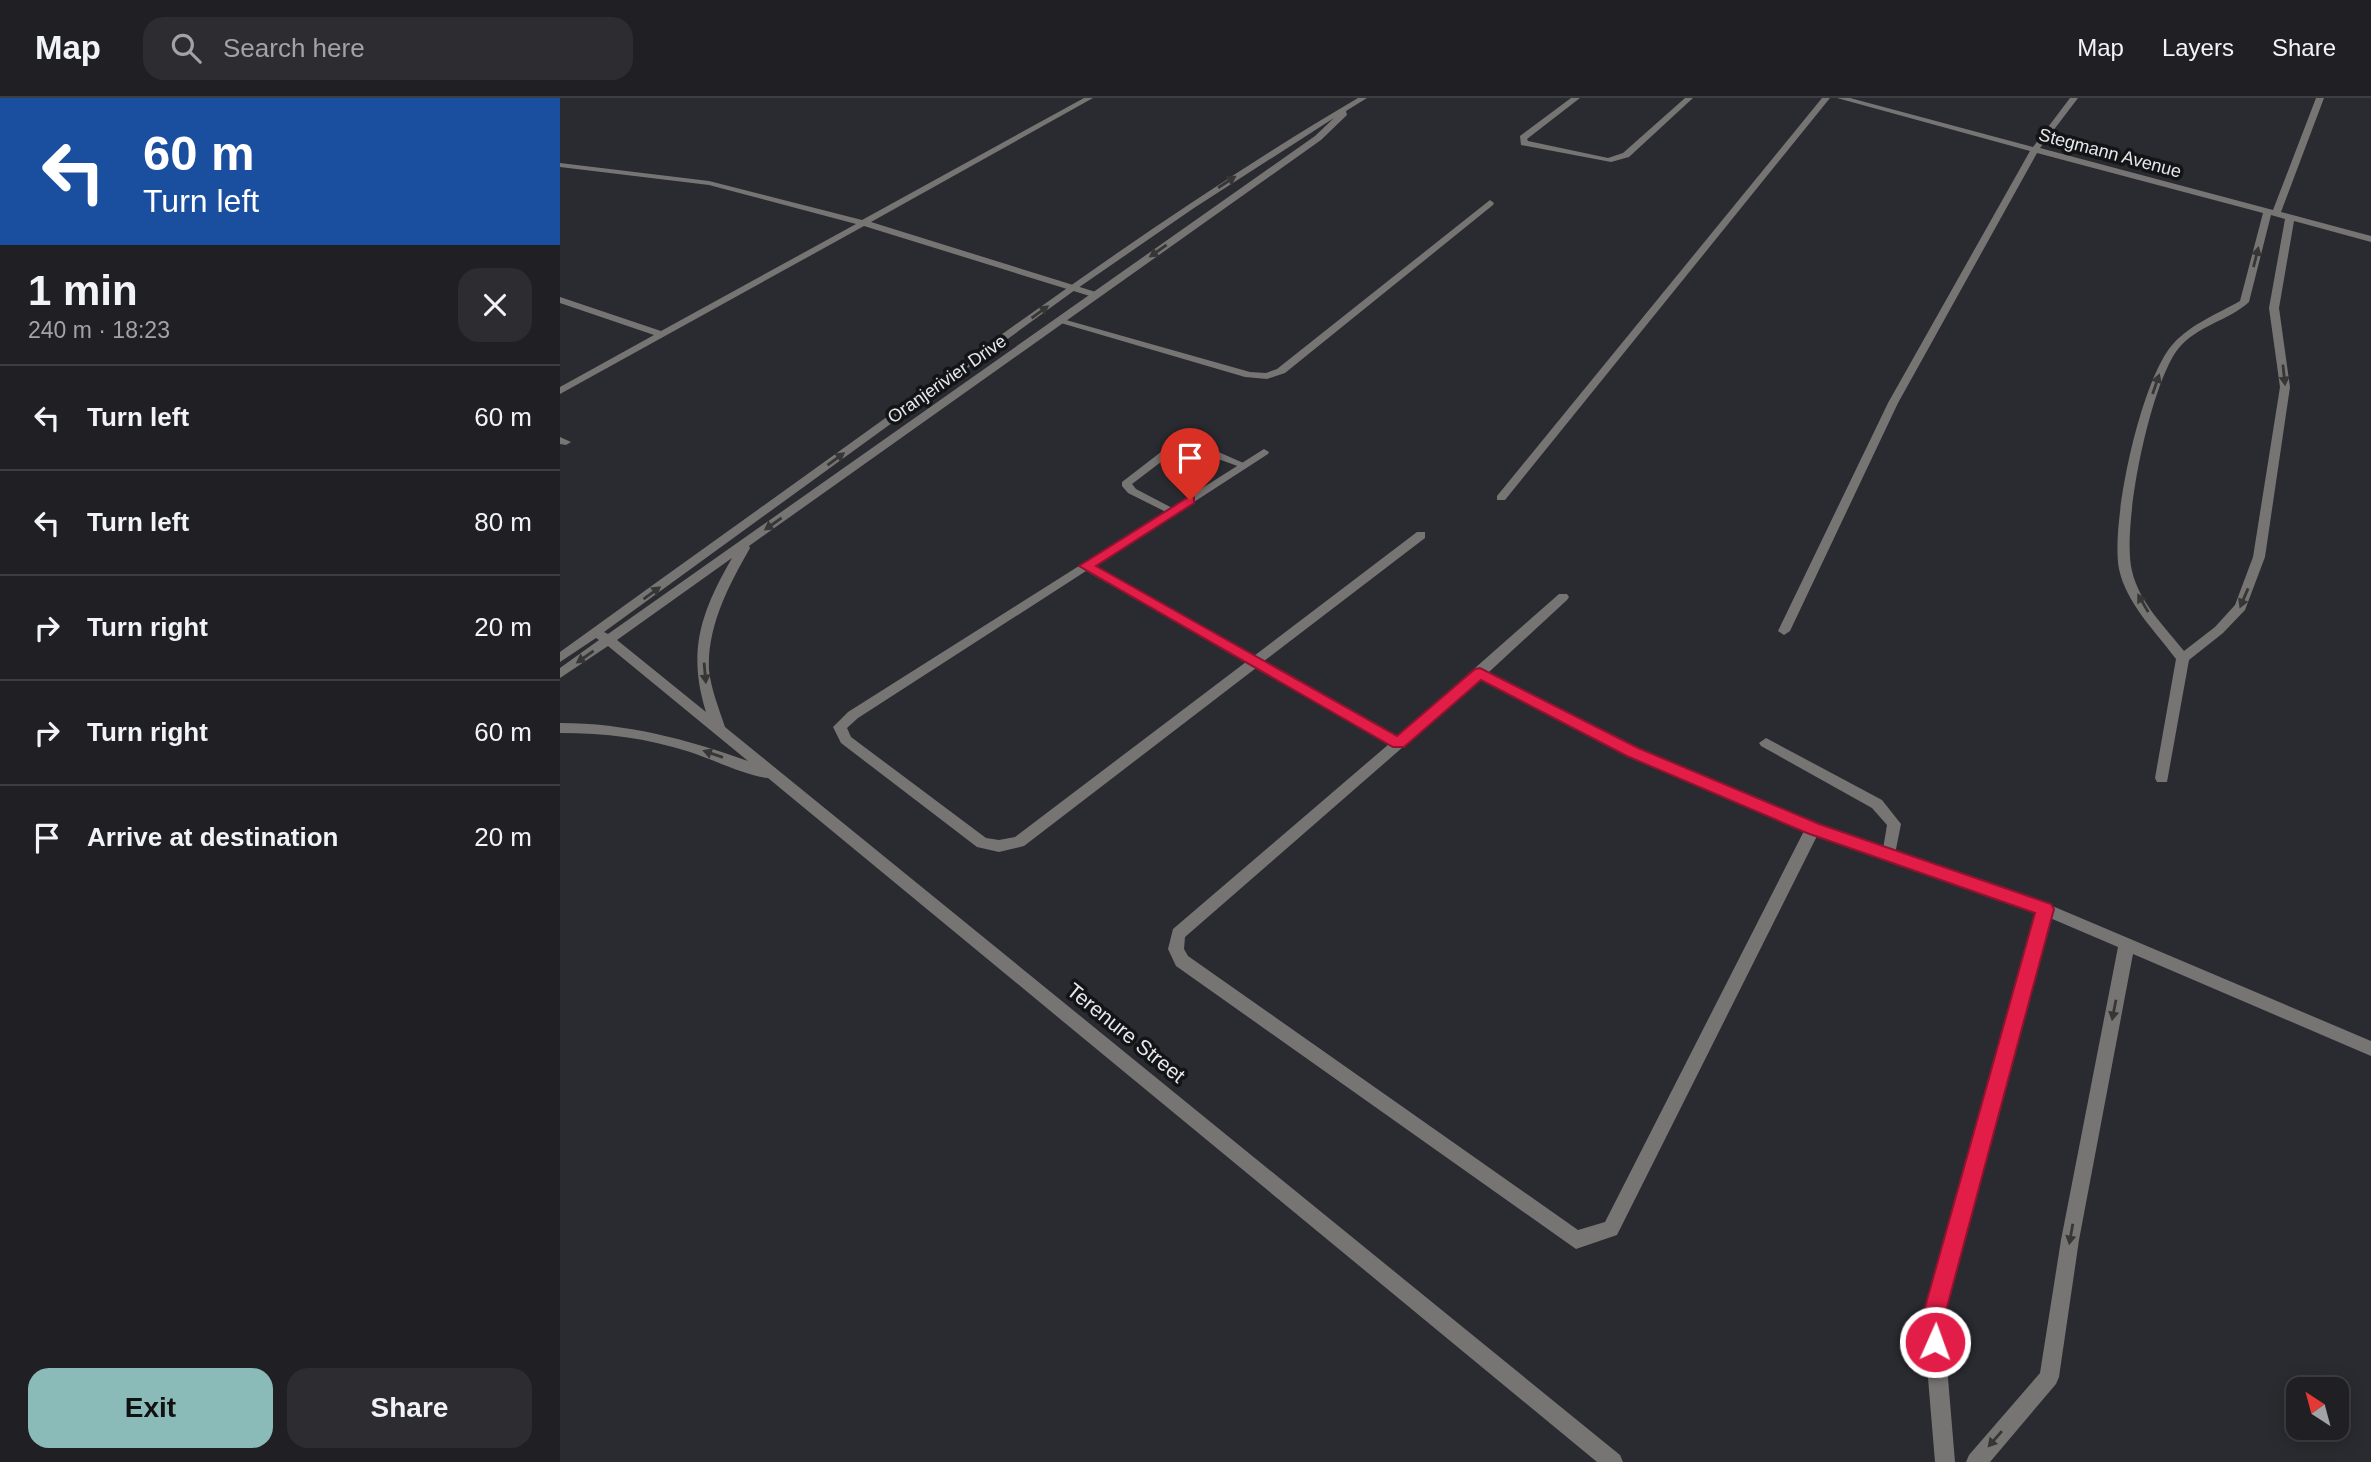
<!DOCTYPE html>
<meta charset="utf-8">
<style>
:root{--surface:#202024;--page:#2d2d31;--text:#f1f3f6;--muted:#a2a3a6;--line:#3d3e41;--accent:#8bbbb9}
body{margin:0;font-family:Arial,sans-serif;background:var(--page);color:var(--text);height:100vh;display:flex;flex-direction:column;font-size:26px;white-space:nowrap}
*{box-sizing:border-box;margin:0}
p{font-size:23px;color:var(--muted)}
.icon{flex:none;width:38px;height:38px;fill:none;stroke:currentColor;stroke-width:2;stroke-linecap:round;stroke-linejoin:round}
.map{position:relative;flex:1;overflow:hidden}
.panel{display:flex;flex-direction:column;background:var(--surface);width:560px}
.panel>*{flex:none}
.guide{background:#1a4fa0;color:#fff;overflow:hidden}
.needle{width:46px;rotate:324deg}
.buttons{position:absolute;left:1726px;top:1279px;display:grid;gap:14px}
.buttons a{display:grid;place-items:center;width:63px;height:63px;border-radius:14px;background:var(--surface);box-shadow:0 4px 18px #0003,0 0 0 2px var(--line);font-size:35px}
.pin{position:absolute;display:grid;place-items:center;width:60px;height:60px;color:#fff;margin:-72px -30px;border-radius:50% 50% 50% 0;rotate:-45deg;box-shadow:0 0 7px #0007}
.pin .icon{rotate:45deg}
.me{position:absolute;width:77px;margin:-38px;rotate:2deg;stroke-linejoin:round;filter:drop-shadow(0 0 5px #0008)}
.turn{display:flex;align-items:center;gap:24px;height:147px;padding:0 28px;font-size:32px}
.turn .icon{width:91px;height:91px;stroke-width:2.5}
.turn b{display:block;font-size:49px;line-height:60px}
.round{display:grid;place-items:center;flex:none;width:74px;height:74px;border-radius:21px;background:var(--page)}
.head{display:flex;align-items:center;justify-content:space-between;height:119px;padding:0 28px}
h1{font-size:42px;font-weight:800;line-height:52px}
.action{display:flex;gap:14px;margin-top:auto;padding:14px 28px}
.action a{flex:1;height:80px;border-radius:21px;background:var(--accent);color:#111;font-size:28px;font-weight:800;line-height:80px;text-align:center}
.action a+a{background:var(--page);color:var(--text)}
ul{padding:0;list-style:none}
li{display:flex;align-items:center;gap:21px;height:105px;padding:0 28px;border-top:2px solid var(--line)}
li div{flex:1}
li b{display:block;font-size:26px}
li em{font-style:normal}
header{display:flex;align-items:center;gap:42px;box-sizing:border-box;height:98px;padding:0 35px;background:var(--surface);border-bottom:2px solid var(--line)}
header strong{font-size:33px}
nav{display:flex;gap:38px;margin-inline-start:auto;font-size:24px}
.search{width:490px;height:63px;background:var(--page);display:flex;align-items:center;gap:18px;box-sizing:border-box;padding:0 24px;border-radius:21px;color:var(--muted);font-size:26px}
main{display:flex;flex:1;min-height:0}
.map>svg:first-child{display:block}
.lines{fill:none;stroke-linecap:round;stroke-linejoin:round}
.service{fill:#767573;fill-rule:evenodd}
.minor{fill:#767573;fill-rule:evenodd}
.tertiary{fill:#767573;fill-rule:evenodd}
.oneway{fill:#363637}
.route{fill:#e11d48;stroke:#92132f;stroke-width:2}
.labels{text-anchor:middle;stroke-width:7;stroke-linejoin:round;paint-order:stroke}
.far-street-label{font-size:18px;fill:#e7e8eb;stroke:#131416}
.street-label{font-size:21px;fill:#e7e8eb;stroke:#131416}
</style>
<header>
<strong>Map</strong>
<div class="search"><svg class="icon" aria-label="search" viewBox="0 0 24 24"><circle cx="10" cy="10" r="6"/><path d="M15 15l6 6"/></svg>Search here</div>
<nav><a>Map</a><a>Layers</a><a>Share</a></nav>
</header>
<main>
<section class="panel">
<div class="guide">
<div class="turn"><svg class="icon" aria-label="left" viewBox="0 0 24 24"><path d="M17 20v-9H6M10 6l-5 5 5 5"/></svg><div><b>60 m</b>Turn left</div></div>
</div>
<div class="head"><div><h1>1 min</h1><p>240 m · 18:23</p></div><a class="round"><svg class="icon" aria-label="close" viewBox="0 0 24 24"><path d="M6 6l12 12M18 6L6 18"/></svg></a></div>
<ul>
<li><svg class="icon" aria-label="left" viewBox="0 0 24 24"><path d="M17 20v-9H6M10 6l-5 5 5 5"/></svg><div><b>Turn left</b></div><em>60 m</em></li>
<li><svg class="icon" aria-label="left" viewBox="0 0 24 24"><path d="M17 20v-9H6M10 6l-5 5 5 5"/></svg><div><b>Turn left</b></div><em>80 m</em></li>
<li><svg class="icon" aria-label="right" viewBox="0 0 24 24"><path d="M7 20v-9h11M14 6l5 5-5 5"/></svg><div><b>Turn right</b></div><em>20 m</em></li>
<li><svg class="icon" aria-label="right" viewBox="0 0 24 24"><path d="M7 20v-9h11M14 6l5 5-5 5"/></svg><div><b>Turn right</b></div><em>60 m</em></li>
<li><svg class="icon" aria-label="arrive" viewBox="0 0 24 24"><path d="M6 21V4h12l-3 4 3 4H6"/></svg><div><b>Arrive at destination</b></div><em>20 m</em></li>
</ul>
<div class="action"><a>Exit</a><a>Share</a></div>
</section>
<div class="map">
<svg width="1811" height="1364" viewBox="0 0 1811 1364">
<rect width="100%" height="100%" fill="#2a2b30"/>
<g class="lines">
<g class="service">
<path d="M 625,343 L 638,345 L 688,367 L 683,370 L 625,349 L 618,351 L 572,386 L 576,391 L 616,412 L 618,414 L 612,417 L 568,395 L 562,388 L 562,384 L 610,347 Z"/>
<path d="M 1206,640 L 1322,702 L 1341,726 L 1334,761 L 1324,761 L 1322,757 L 1327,727 L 1312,710 L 1201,648 L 1199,645 Z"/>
</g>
<g class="minor">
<path d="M 524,0 L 533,0 L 311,124 L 539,195 L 539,199 L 533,199 L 304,128 L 0,296 L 0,289 L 94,237 L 0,205 L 0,199 L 101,233 L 296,126 L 149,87 L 0,69 L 0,65 L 149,83 L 302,122 Z"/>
<path d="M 1011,0 L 1020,0 L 967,41 L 968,43 L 1048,60 L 1063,55 L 1125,0 L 1133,0 L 1069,59 L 1051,64 L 961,47 L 960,38 Z"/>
<path d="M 1262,0 L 1270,0 L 945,402 L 937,402 L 937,398 Z"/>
<path d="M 1277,0 L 1290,0 L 1473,49 L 1510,0 L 1518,0 L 1480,50 L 1713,112 L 1756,0 L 1764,0 L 1721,114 L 1811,138 L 1811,144 L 1734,123 L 1719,210 L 1730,289 L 1705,459 L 1685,512 L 1663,535 L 1629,562 L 1607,684 L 1597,684 L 1595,680 L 1616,561 C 1596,534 1566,505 1559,471 C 1550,425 1581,281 1613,246 C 1631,226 1657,216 1680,203 L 1703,115 L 1477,55 L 1338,305 L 1230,533 L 1224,537 L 1218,533 L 1328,305 L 1470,53 ZM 1711,117 L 1725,121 L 1709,210 L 1720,289 L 1693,459 L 1675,507 L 1655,529 L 1624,553 C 1605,529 1579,504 1572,473 C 1561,429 1590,287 1618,251 C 1636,228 1668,223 1689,204 Z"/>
<path d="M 930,102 L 934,105 L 933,107 L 725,275 L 707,281 L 685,279 L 494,223 L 499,220 L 690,274 L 706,275 L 717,271 Z"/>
<path d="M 0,339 L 11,344 L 6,347 L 0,346 Z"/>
<path d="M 704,351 L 709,354 L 708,356 L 535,468 L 694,558 L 857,434 L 865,434 L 865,440 L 704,563 L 838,638 L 999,496 L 1007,496 L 1009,499 L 1007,502 L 929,574 L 1078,650 L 1258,727 L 1490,807 L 1811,943 L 1811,958 L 1573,856 L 1519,1142 L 1499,1279 L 1496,1286 L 1430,1364 L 1406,1364 L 1409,1357 L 1480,1275 L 1501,1142 L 1558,849 L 1490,820 L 1383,1220 L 1395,1364 L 1375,1364 L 1363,1220 L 1476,814 L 1257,738 L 1057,1137 L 1016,1151 L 616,868 L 608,851 L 613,831 L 829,646 L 696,570 L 464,748 L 439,754 L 417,749 L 281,645 L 273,629 L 288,614 ZM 526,473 L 686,564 L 455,739 L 439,742 L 426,740 L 291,639 L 287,630 L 298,620 ZM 921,581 L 1068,658 L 1244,733 L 1045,1124 L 1018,1132 L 628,858 L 624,851 L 625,839 Z"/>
</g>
<path class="tertiary" d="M 798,0 L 807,0 L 786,13 L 787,17 L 761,42 L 189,448 L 190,450 C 169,487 147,528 149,572 C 151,591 159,611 165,629 L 1060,1357 L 1063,1364 L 1037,1364 L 208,680 C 186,678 152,661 130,654 C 87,640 45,635 0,635 L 0,625 C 66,625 126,641 188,663 L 48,548 L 0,580 L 0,570 L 39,542 L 36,540 L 0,564 L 0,554 C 126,463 252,373 377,283 C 514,184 652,86 798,0 ZM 774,20 L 755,38 L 48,536 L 44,534 L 515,192 L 634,110 ZM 172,460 C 141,514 127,553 146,614 L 57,542 Z"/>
</g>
<defs><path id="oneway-solid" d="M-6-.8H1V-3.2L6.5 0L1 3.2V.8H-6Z" transform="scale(1.75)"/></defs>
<g class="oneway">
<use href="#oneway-solid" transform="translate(667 84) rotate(-33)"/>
<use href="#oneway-solid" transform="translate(598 153) rotate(145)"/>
<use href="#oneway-solid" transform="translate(1696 159) rotate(-76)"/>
<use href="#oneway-solid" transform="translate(480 214) rotate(-36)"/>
<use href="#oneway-solid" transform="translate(1724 277) rotate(84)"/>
<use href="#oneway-solid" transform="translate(1596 286) rotate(-71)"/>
<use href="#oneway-solid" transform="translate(276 361) rotate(-36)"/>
<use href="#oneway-solid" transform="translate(213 426) rotate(145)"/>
<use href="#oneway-solid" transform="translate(92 495) rotate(-36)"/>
<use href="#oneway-solid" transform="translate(1684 500) rotate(113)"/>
<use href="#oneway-solid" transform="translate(1583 505) rotate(-120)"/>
<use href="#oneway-solid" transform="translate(25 559) rotate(145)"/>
<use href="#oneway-solid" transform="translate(145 575) rotate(85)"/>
<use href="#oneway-solid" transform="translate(153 656) rotate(-161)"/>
<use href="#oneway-solid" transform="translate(1554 912) rotate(101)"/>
<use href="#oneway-solid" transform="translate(1511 1136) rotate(100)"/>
<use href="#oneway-solid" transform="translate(1435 1341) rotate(131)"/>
</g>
<path class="route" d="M 630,398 L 634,399 L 634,405 L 536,468 L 837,638 L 915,571 L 920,570 L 1078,650 L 1259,726 L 1491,806 L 1494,811 L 1384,1220 L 1386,1244 L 1383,1252 L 1375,1255 L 1367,1252 L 1362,1220 L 1475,815 L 1247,735 L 1067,658 L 921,582 L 844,649 L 833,649 L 519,468 Z"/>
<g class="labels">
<g class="far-street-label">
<text transform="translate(1550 55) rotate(15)" y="6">Stegmann Avenue</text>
<text transform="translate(387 281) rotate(-35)" y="6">Oranjerivier Drive</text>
</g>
<g class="street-label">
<text transform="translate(566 935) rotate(39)" y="7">Terenure Street</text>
</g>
</g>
</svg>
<div class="buttons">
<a><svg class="needle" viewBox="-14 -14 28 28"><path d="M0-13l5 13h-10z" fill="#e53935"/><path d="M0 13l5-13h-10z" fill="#a2a3a6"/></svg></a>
</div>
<div class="pin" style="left:630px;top:402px;background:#d93025"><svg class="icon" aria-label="arrive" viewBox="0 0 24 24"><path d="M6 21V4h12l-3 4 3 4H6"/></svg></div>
<svg class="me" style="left:1375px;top:1244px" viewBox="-20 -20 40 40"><circle r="17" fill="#e11d48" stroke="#fff" stroke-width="3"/><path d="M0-11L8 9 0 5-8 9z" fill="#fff"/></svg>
</div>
</main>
